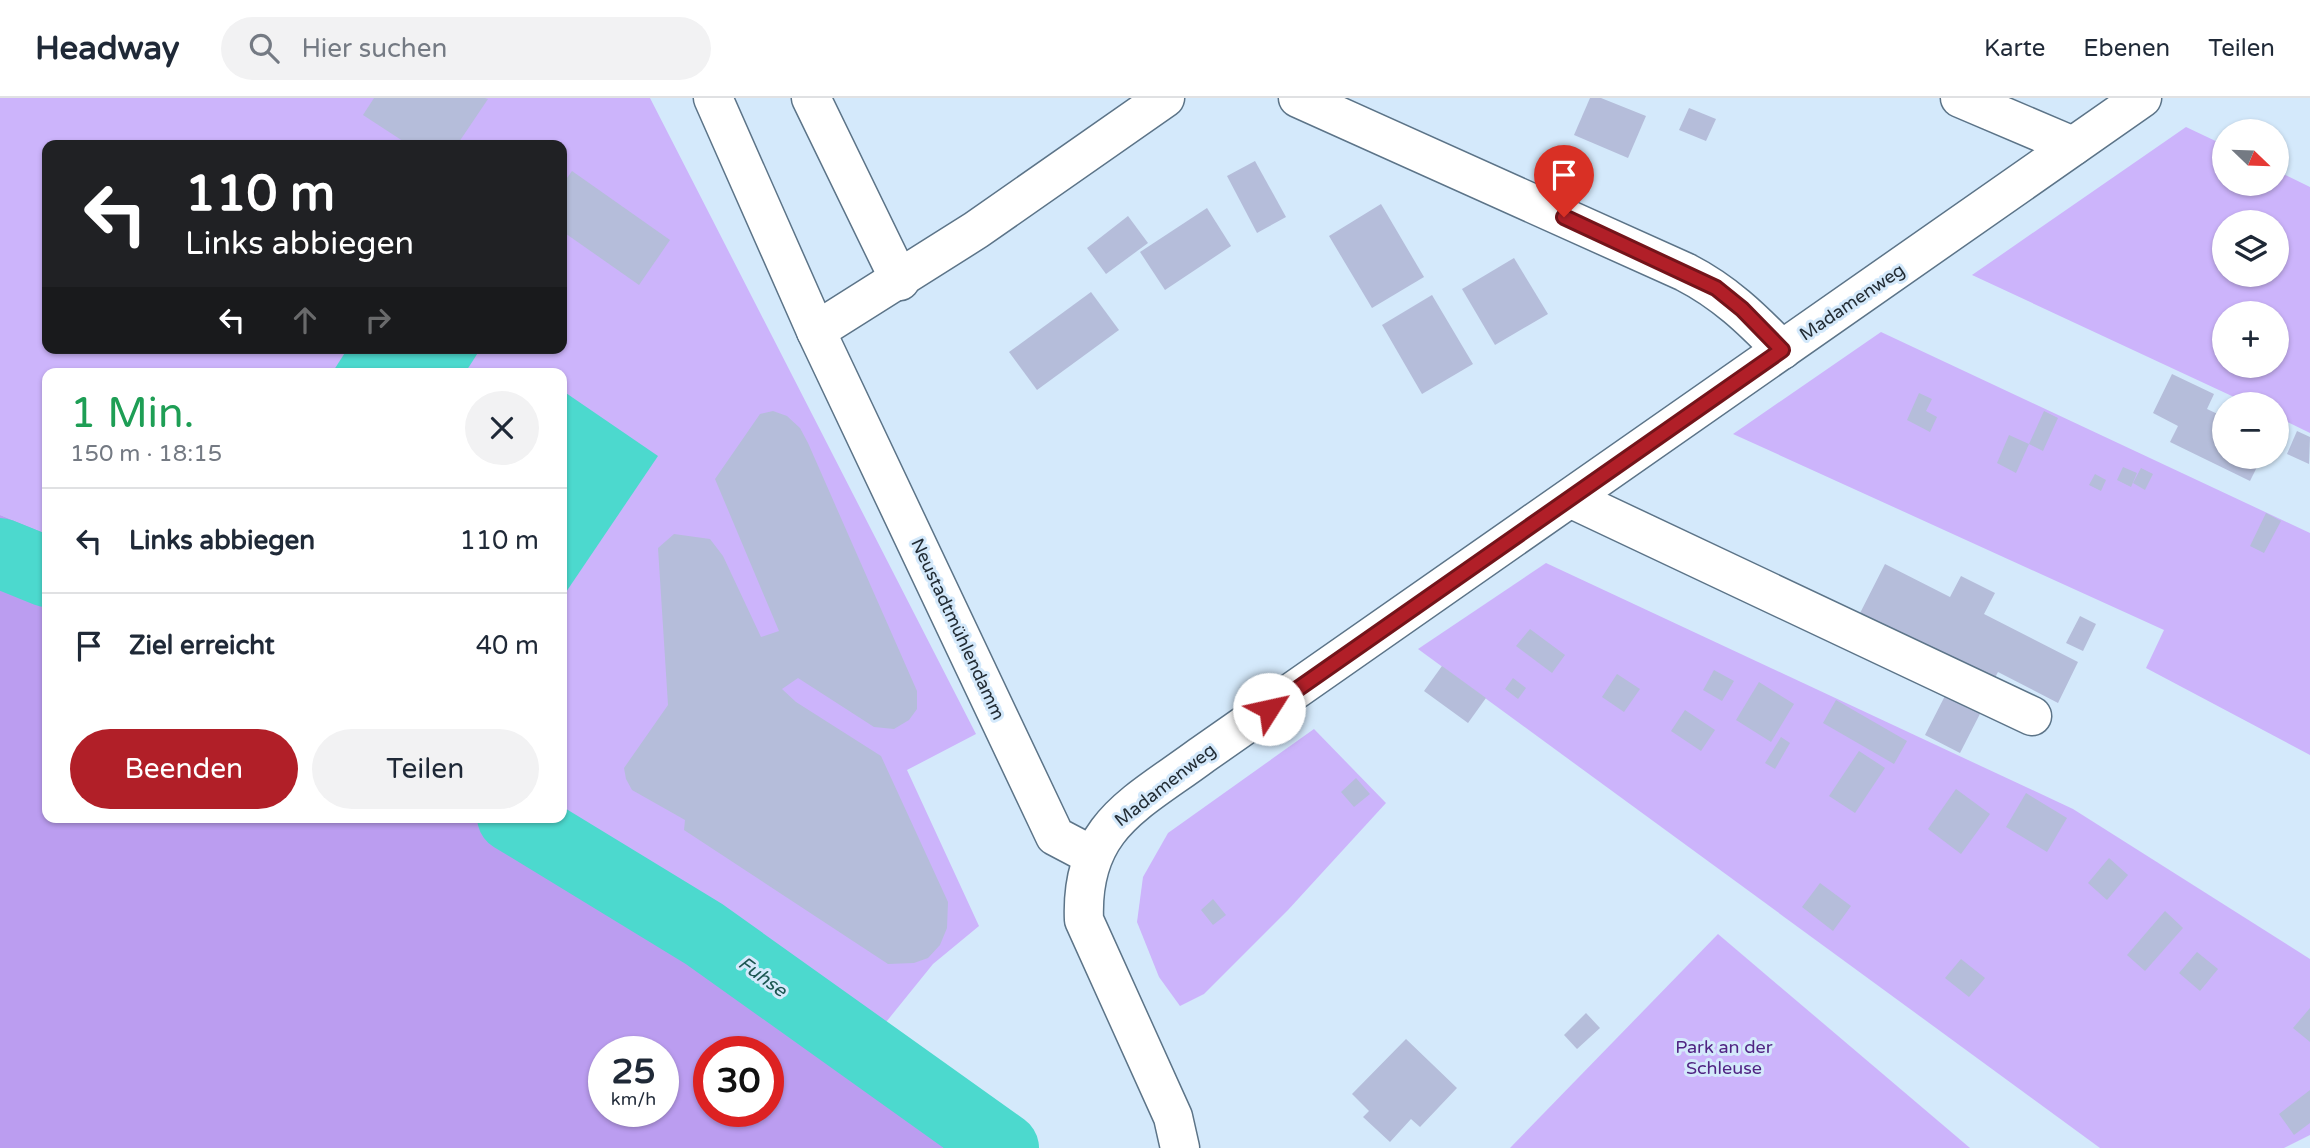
<!DOCTYPE html>
<html lang="de">
<meta charset="utf-8">
<style>
:root{--surface:#fff;--page:#f2f2f3;--text:#1f2937;--muted:#747a83;--line:#e0e1e3;--accent:#b11f28}
body{margin:0;font-family:"Varela Round",sans-serif;background:var(--page);color:var(--text);height:100vh;display:flex;flex-direction:column;font-size:26px;white-space:nowrap}
*{box-sizing:border-box;margin:0}
p{font-size:23px;color:var(--muted)}
.icon{flex:none;width:38px;height:38px;fill:none;stroke:currentColor;stroke-width:2;stroke-linecap:round;stroke-linejoin:round}
.map{position:relative;flex:1;overflow:hidden}
.sheet{position:absolute;left:42px;top:270px;width:525px;height:455px;display:flex;flex-direction:column;background:var(--surface);border-radius:14px;box-shadow:0 2px 5px #0004}
.sheet>*{flex:none}
.top-card{position:absolute;left:42px;top:42px;width:525px;height:214px;border-radius:14px;box-shadow:0 2px 5px #0004;background:#202124;color:#fff;overflow:hidden}
.needle{width:46px;rotate:113deg}
.buttons{position:absolute;left:2212px;top:21px;display:grid;gap:14px}
.buttons a{display:grid;place-items:center;width:77px;height:77px;border-radius:50%;background:var(--surface);box-shadow:0 2px 5px #0004;font-size:35px}
.speed{position:absolute;left:588px;top:938px;display:flex;gap:14px;font-size:35px;font-weight:700;text-align:center}
.speed>*{display:grid;place-content:center;width:91px;height:91px;border-radius:50%;background:var(--surface);box-shadow:0 2px 5px #0004;line-height:1}
.speed small{font-size:18px;font-weight:400}
.speed .limit{border:10px solid #d22;background:#fff;color:#111}
.pin{position:absolute;display:grid;place-items:center;width:60px;height:60px;color:#fff;margin:-72px -30px;border-radius:50% 50% 50% 0;rotate:-45deg;box-shadow:0 0 7px #0007}
.pin .icon{rotate:45deg}
.me{position:absolute;width:77px;margin:-38px;rotate:55deg;stroke-linejoin:round;filter:drop-shadow(0 0 5px #0008)}
.turn{display:flex;align-items:center;gap:24px;height:147px;padding:0 28px;font-size:32px}
.turn .icon{width:91px;height:91px;stroke-width:2.5}
.turn b{display:block;font-size:49px;line-height:60px}
.lanes{display:flex;align-items:center;height:66px;padding:0 28px;background:#0003;justify-content:center;gap:35px;direction:ltr}
.lanes .off{opacity:.35}
.round{display:grid;place-items:center;flex:none;width:74px;height:74px;border-radius:37px;background:var(--page)}
.head{display:flex;align-items:center;justify-content:space-between;height:119px;padding:0 28px}
h1{font-size:42px;font-weight:600;line-height:52px;color:#1e9e55}
.button{display:flex;gap:14px;margin-top:auto;padding:14px 28px}
.button a{flex:1;height:80px;border-radius:42px;background:var(--accent);color:#fff;font-size:28px;font-weight:600;line-height:80px;text-align:center}
.button a+a{background:var(--page);color:var(--text)}
ul{padding:0;list-style:none}
li{display:flex;align-items:center;gap:21px;height:105px;padding:0 28px;border-top:2px solid var(--line)}
li div{flex:1}
li b{display:block;font-size:26px}
li em{font-style:normal}
header{display:flex;align-items:center;gap:42px;box-sizing:border-box;height:98px;padding:0 35px;background:var(--surface);border-bottom:2px solid var(--line)}
header strong{font-size:33px}
nav{display:flex;gap:38px;margin-inline-start:auto;font-size:24px}
.search{width:490px;height:63px;background:var(--page);display:flex;align-items:center;gap:18px;box-sizing:border-box;padding:0 24px;border-radius:38px;color:var(--muted);font-size:26px}
.map>svg:first-child{display:block}
.green{fill:#ccb4fb;fill-rule:evenodd}
.forest{fill:#bb9df0;fill-rule:evenodd}
.water{fill:#4cd9ce}
.lines{fill:none;stroke-linecap:round;stroke-linejoin:round}
.river{stroke:#4cd9ce;stroke-width:70}
.building{fill:#b5bdda}
.minor-casing{stroke:#5c7488;stroke-width:41}
.minor{stroke:#fff;stroke-width:38}
.route-casing{stroke:#73141a;stroke-width:18}
.route{stroke:#b11f28;stroke-width:12}
.labels{text-anchor:middle;stroke-width:6;stroke-linejoin:round;paint-order:stroke}
.street-label{font-size:18px;fill:#232d35;stroke:#d4e9fb}
.park-label{font-size:18px;fill:#502483;stroke:#d4e9fb}
.water-label{font-size:19px;font-style:italic;fill:#1c5752;stroke:#d4e9fb}
</style>
<header>
<strong>Headway</strong>
<div class="search"><svg class="icon" aria-label="search" viewBox="0 0 24 24"><circle cx="10" cy="10" r="6"/><path d="M15 15l6 6"/></svg>Hier suchen</div>
<nav><a>Karte</a><a>Ebenen</a><a>Teilen</a></nav>
</header>
<div class="map">
<svg width="2310" height="1050" viewBox="0 0 2310 1050">
<rect width="100%" height="100%" fill="#d4e9fb"/>
<g class="green">
<path d="M 0,0 L 650,0 L 976,636 L 907,672 L 979,828 L 933,866 L 874,939 L 542,719 L 562,719 L 562,275 L 47,275 L 47,436 L 0,417 ZM 47,47 L 562,47 L 562,250 L 47,250 Z"/>
<path d="M 2186,29 L 2224,47 L 2224,86 L 2277,86 L 2277,73 L 2310,89 L 2310,335 L 2277,319 L 2277,306 L 2249,306 L 1972,177 ZM 2224,124 L 2277,124 L 2277,177 L 2224,177 ZM 2224,215 L 2277,215 L 2277,268 L 2224,268 Z"/>
<path d="M 1881,234 L 2310,435 L 2310,657 L 2146,570 L 2164,532 L 1733,336 Z"/>
<path d="M 1546,465 L 2073,711 L 2310,861 L 2310,1037 L 2284,1050 L 2100,1050 L 1418,551 Z"/>
<path d="M 1314,631 L 1386,705 L 1288,812 L 1204,896 L 1180,908 L 1159,879 L 1137,824 L 1143,779 L 1168,735 Z"/>
<path d="M 1718,836 L 1970,1050 L 1510,1050 Z"/>
</g>
<path class="forest" d="M 0,417 L 47,436 L 47,719 L 545,719 L 703,822 L 1013,1035 L 1014,1050 L 0,1050 ZM 604,954 L 663,954 L 663,1013 L 604,1013 ZM 709,954 L 768,954 L 768,1013 L 709,1013 Z"/>
<g class="water">
<path d="M 348,250 L 481,250 L 465,275 L 332,275 Z"/>
<path d="M 563,293 L 658,358 L 562,500 L 562,295 Z"/>
</g>
<g class="lines">
<g class="river">
<path d="M 0,455 L 47,474"/>
<path d="M 512,719 L 704,836 L 1004,1050"/>
</g>
</g>
<g class="building">
<path d="M 374,0 L 485,0 L 488,1 L 457,47 L 409,47 L 363,17 Z"/>
<path d="M 1590,0 L 1601,0 L 1646,18 L 1628,60 L 1574,37 Z"/>
<path d="M 1689,10 L 1716,21 L 1706,43 L 1679,32 Z"/>
<path d="M 1255,63 L 1286,119 L 1257,135 L 1227,78 Z"/>
<path d="M 572,73 L 670,142 L 639,187 L 562,133 L 562,87 Z"/>
<path d="M 1381,106 L 1424,179 L 1372,210 L 1329,138 Z"/>
<path d="M 1207,110 L 1231,148 L 1165,192 L 1140,154 Z"/>
<path d="M 1128,118 L 1148,145 L 1106,176 L 1087,150 Z"/>
<path d="M 1514,160 L 1548,216 L 1495,247 L 1462,191 Z"/>
<path d="M 1091,194 L 1119,232 L 1037,292 L 1009,254 Z"/>
<path d="M 1432,197 L 1473,266 L 1422,296 L 1382,227 Z"/>
<path d="M 2172,276 L 2214,296 L 2207,311 L 2224,319 L 2224,359 L 2262,359 L 2250,383 L 2170,344 L 2178,328 L 2153,315 Z"/>
<path d="M 1919,295 L 1932,301 L 1926,313 L 1937,319 L 1930,334 L 1907,322 Z"/>
<path d="M 773,313 L 787,318 L 800,330 L 808,345 L 917,593 L 917,611 L 909,622 L 894,631 L 874,629 L 798,580 L 782,591 L 796,604 L 881,658 L 948,804 L 947,830 L 940,847 L 928,860 L 914,865 L 888,866 L 684,732 L 685,722 L 632,692 L 626,681 L 624,670 L 668,607 L 658,450 L 674,436 L 710,441 L 723,458 L 761,539 L 779,533 L 715,381 L 760,316 Z"/>
<path d="M 2044,313 L 2058,320 L 2043,353 L 2029,346 Z"/>
<path d="M 2297,333 L 2310,339 L 2309,366 L 2287,356 Z"/>
<path d="M 2009,337 L 2029,346 L 2016,375 L 1997,365 Z"/>
<path d="M 2123,369 L 2137,375 L 2131,389 L 2117,382 Z"/>
<path d="M 2141,370 L 2153,376 L 2145,392 L 2133,385 Z"/>
<path d="M 2095,376 L 2106,382 L 2101,393 L 2089,387 Z"/>
<path d="M 2266,415 L 2281,423 L 2264,455 L 2250,448 Z"/>
<path d="M 1885,466 L 1950,499 L 1961,478 L 1995,495 L 1984,516 L 2078,564 L 2058,605 L 1998,574 L 1989,591 L 1856,523 Z"/>
<path d="M 2080,518 L 2096,526 L 2083,553 L 2066,545 Z"/>
<path d="M 1530,531 L 1565,557 L 1552,575 L 1516,548 Z"/>
<path d="M 1442,568 L 1486,600 L 1468,625 L 1424,593 Z"/>
<path d="M 1714,572 L 1734,583 L 1722,603 L 1703,592 Z"/>
<path d="M 1617,576 L 1640,591 L 1624,614 L 1602,599 Z"/>
<path d="M 1513,580 L 1526,590 L 1518,601 L 1505,591 Z"/>
<path d="M 1759,584 L 1794,606 L 1771,644 L 1736,622 Z"/>
<path d="M 1949,590 L 1984,608 L 1960,655 L 1925,637 Z"/>
<path d="M 1836,602 L 1907,643 L 1894,666 L 1823,625 Z"/>
<path d="M 1685,612 L 1715,632 L 1701,653 L 1671,633 Z"/>
<path d="M 1781,639 L 1790,645 L 1775,671 L 1765,665 Z"/>
<path d="M 1859,653 L 1885,670 L 1855,715 L 1829,698 Z"/>
<path d="M 1356,680 L 1370,696 L 1354,709 L 1341,694 Z"/>
<path d="M 1956,691 L 1990,716 L 1961,756 L 1928,731 Z"/>
<path d="M 2026,695 L 2067,720 L 2047,754 L 2006,729 Z"/>
<path d="M 2109,760 L 2128,777 L 2107,802 L 2088,785 Z"/>
<path d="M 1820,785 L 1851,808 L 1833,833 L 1802,809 Z"/>
<path d="M 1213,801 L 1226,817 L 1213,827 L 1201,812 Z"/>
<path d="M 2165,813 L 2183,830 L 2145,873 L 2127,857 Z"/>
<path d="M 2197,854 L 2218,871 L 2200,893 L 2179,875 Z"/>
<path d="M 1961,861 L 1985,880 L 1969,899 L 1945,880 Z"/>
<path d="M 2310,910 L 2310,944 L 2293,930 Z"/>
<path d="M 1586,915 L 1600,930 L 1577,951 L 1564,937 Z"/>
<path d="M 1406,941 L 1457,990 L 1420,1029 L 1411,1021 L 1390,1044 L 1363,1019 L 1369,1013 L 1352,996 Z"/>
<path d="M 2310,992 L 2310,1025 L 2294,1037 L 2279,1016 Z"/>
</g>
<g class="lines">
<g class="minor-casing">
<g id="minor">
<path d="M 713,0 L 816,233 L 1055,738 L 1093,758"/>
<path d="M 811,0 L 900,183"/>
<path d="M 1298,0 L 1685,174 C 1724,194 1751,220 1782,252"/>
<path d="M 1960,0 L 2073,48"/>
<path d="M 816,233 L 976,132 L 1165,0"/>
<path d="M 1572,401 L 2032,618"/>
<path d="M 1180,1050 L 1173,1019 L 1084,822 C 1080,728 1136,706 1202,657 L 2142,0"/>
</g>
</g>
<use href="#minor" class="minor"/>
</g>
<g class="lines">
<g class="route-casing">
<path id="route" d="M 1269,611 L 1782,252 L 1742,211 L 1716,190 L 1564,119"/>
</g>
<use href="#route" class="route"/>
</g>
<g class="labels">
<g class="street-label">
<text transform="translate(1852 204) rotate(-34)" y="6">Madamenweg</text>
<text transform="translate(958 531) rotate(65)" y="6">Neustadtmühlendamm</text>
<text transform="translate(1165 687) rotate(-38)" y="6">Madamenweg</text>
</g>
<g class="park-label">
<text x="1724" y="955">Park an der<tspan x="1724" dy="21">Schleuse</tspan></text>
</g>
<g class="water-label">
<text transform="translate(763 878) rotate(36)" y="7">Fuhse</text>
</g>
</g>
</svg>
<div class="buttons">
<a><svg class="needle" viewBox="-14 -14 28 28"><path d="M0-13l5 13h-10z" fill="#e53935"/><path d="M0 13l5-13h-10z" fill="#747a83"/></svg></a>
<a><svg class="icon" aria-label="layers" viewBox="0 0 24 24"><path d="M12 4l9 5-9 5-9-5zM3 14l9 5 9-5"/></svg></a>
<a>+</a>
<a>−</a>
</div>
<div class="speed"><div>25<small>km/h</small></div><div class="limit">30</div></div>
<div class="pin" style="left:1564px;top:119px;background:#d93025"><svg class="icon" aria-label="arrive" viewBox="0 0 24 24"><path d="M6 21V4h12l-3 4 3 4H6"/></svg></div>
<svg class="me" style="left:1269px;top:611px" viewBox="-20 -20 40 40"><circle r="19" fill="#fff"/><path d="M0-13L10 11 0 6-10 11z" fill="#b11f28"/></svg>
<div class="top-card">
<div class="turn"><svg class="icon" aria-label="left" viewBox="0 0 24 24"><path d="M17 20v-9H6M10 6l-5 5 5 5"/></svg><div><b>110 m</b>Links abbiegen</div></div>
<div class="lanes"><svg class="icon" aria-label="left" viewBox="0 0 24 24"><path d="M17 20v-9H6M10 6l-5 5 5 5"/></svg><svg class="icon off" aria-label="ahead" viewBox="0 0 24 24"><path d="M12 20V5M6 11l6-6 6 6"/></svg><svg class="icon off" aria-label="right" viewBox="0 0 24 24"><path d="M7 20v-9h11M14 6l5 5-5 5"/></svg></div>
</div>
<section class="sheet">
<div class="head"><div><h1>1 Min.</h1><p>150 m · 18:15</p></div><a class="round"><svg class="icon" aria-label="close" viewBox="0 0 24 24"><path d="M6 6l12 12M18 6L6 18"/></svg></a></div>
<ul>
<li><svg class="icon" aria-label="left" viewBox="0 0 24 24"><path d="M17 20v-9H6M10 6l-5 5 5 5"/></svg><div><b>Links abbiegen</b></div><em>110 m</em></li>
<li><svg class="icon" aria-label="arrive" viewBox="0 0 24 24"><path d="M6 21V4h12l-3 4 3 4H6"/></svg><div><b>Ziel erreicht</b></div><em>40 m</em></li>
</ul>
<div class="button"><a>Beenden</a><a>Teilen</a></div>
</section>
</div>
